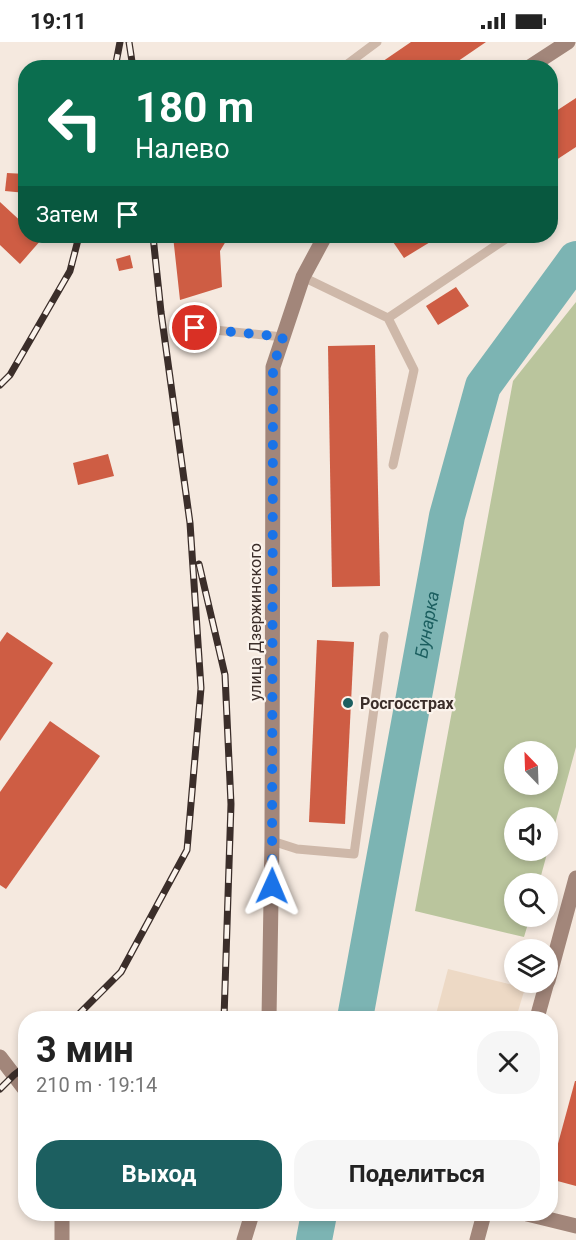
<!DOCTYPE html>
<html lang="ru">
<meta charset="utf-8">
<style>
:root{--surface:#fff;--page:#f6f6f6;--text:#222;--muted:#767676;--accent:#1c5f60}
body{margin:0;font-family:Roboto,sans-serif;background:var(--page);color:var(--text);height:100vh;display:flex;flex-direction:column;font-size:22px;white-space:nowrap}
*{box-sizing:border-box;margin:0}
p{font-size:20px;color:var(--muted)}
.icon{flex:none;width:33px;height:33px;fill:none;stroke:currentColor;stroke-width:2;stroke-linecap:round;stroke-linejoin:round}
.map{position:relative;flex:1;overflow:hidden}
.details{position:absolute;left:18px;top:969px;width:540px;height:210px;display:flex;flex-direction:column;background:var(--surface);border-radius:24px;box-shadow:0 3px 9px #0003}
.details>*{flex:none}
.top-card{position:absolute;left:18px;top:18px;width:540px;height:183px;border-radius:24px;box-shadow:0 3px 9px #0003;background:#0b6e4f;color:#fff;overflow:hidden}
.needle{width:39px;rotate:337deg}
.fabs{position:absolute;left:504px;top:699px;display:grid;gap:12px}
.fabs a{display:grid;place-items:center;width:54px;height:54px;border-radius:50%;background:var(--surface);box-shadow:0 3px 9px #0003;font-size:30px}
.pin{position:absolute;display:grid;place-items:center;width:51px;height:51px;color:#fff;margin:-26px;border:3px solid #fff;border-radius:50%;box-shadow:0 2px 6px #0007}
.me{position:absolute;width:66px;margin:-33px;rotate:1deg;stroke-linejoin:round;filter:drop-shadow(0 0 4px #0008)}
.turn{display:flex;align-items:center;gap:21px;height:126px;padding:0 18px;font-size:27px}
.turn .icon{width:78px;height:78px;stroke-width:2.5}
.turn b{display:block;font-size:42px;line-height:51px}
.then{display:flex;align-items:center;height:57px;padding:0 18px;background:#0003;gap:12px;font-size:22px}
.round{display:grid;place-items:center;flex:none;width:63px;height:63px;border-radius:24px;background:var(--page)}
.overview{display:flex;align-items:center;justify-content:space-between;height:102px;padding:0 18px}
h1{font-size:36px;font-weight:700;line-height:45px}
.primary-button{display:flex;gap:12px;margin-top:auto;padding:12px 18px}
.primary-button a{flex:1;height:69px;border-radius:24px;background:var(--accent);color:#fff;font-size:24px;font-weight:700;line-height:69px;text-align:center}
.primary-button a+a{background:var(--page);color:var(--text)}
.status{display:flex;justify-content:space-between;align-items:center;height:42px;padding:0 30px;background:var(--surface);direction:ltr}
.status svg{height:16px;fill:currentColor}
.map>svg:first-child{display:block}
.green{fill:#bac59d;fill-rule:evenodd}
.plaza{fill:#edd9c5}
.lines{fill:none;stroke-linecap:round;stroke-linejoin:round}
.river{stroke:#7cb4b3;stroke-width:36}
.building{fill:#ce5d44}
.lane{stroke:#ceb8a9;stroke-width:9}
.secondary{stroke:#a2867a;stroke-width:15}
.rail-casing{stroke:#3b2e2a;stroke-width:7}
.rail{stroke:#fbf3ec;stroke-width:4.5;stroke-dasharray:14;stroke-linecap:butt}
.route{stroke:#1a73e8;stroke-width:10;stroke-dasharray:0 18}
.poi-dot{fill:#1c5f60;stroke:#fbf3ec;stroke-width:2}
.labels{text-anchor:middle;stroke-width:4.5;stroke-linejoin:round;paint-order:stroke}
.street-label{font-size:16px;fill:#3b2e2a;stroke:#fbf3ec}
.poi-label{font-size:16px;font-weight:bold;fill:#3b2e2a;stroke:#fbf3ec;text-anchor:start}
.water-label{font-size:18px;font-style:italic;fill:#1c5f60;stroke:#fbf3ec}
</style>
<div class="status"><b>19:11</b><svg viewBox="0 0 49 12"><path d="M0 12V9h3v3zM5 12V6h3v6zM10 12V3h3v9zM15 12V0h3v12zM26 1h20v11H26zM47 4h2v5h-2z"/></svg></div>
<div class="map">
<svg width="576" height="1198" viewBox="0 0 576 1198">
<rect width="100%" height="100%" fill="#f5e9df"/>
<path class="green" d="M 576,260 L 576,705 L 539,841 L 514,842 L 514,874 L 530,875 L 524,895 L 415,869 L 513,339 ZM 514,710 L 548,710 L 548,742 L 514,742 ZM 514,776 L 548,776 L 548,808 L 514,808 Z"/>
<path class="plaza" d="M 448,927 L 525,946 L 516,976 L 435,976 Z"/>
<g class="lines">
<g class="river">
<path id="s1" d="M 355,976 L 447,474 L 483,344 L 576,217"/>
<path d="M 314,1198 L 319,1172"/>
</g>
</g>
<g class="building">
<path d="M 411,0 L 486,0 L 448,26 L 373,26 Z"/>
<path d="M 576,56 L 576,105 L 550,122 L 550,73 Z"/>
<path d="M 7,131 L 26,132 L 26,151 L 5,149 Z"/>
<path d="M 0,160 L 26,184 L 26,194 L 36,194 L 41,198 L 20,222 L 0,203 Z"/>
<path d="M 173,194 L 229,194 L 220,209 L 222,245 L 180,258 Z"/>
<path d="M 389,194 L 440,194 L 404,216 Z"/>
<path d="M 130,213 L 133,226 L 119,229 L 116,217 Z"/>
<path d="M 456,245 L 469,264 L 438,283 L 426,264 Z"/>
<path d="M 375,303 L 380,544 L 332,545 L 328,304 Z"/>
<path d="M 108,412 L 114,434 L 78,443 L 73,421 Z"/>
<path d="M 7,590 L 53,621 L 0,699 L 0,600 Z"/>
<path d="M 317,598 L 354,600 L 345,782 L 309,780 Z"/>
<path d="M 50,679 L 100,714 L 6,847 L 0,843 L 0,750 Z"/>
<path d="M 575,1039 L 576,1039 L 576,1144 L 550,1137 L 550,1131 Z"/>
</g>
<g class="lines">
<g class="lane">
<path d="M 342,26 L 377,0"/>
<path d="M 550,166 L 553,164"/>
<path d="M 303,235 L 388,276 L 414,328 L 393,423"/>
<path d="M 388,276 L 510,194"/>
<path d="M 195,286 L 283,295"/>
<path d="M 272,799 L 297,807 L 354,812 L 384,594"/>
</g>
<g class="secondary">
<path d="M 528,26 L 568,0"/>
<path d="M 548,939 L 576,836"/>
<path d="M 269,976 L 272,799 L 273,325 L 303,235 L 325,194"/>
<path d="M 537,976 L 547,940"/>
<path d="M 0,1015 L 26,1049"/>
<path d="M 527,1172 L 576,1184"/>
<path d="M 62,1198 L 62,1172"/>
<path d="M 244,1198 L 252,1172"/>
<path d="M 477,1198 L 484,1172"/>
</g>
<g class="rail-casing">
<g id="rail">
<path d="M 129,0 L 133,26"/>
<path d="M 115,26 L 120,0"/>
<path d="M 0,343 L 10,333 L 70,229 L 79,194"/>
<path d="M 199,522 L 225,633 L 231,762 L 224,976"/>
<path d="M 75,976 L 121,930 L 187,808 L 201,646 L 190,481 L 161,270 L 153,194"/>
<path d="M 0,1047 L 14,1033 L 26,1024"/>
</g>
</g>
<use href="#rail" class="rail"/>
</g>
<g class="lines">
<path class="route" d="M 195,286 L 283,295 L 273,325 L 272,844"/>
</g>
<circle class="poi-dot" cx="348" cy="661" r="6"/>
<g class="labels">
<g class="street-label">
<text transform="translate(255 580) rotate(-90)" y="6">улица Дзержинского</text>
</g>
<g class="poi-label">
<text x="360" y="667">Росгосстрах</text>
</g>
<g class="water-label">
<text dy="6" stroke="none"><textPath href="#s1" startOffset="400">Бунарка</textPath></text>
</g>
</g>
</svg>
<div class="fabs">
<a><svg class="needle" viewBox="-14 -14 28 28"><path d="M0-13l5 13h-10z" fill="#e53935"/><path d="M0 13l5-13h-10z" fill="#767676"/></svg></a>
<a><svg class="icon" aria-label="sound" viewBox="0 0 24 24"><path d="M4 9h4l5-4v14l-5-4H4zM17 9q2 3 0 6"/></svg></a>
<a><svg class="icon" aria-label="search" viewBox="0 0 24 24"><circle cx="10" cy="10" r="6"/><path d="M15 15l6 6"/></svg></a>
<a><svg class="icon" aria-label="layers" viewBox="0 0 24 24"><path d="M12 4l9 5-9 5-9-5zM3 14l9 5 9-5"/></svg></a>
</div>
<div class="pin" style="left:195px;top:286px;background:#d93025"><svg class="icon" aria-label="arrive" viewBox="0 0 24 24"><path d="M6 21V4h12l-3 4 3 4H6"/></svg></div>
<svg class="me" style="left:272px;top:844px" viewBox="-20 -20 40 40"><path d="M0-17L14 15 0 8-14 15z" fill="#1a73e8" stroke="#fff" stroke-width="4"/></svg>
<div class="top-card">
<div class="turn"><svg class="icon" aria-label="left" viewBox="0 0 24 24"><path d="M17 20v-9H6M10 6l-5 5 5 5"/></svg><div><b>180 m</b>Налево</div></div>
<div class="then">Затем<svg class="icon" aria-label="arrive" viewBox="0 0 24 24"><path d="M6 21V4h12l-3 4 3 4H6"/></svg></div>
</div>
<section class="details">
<div class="overview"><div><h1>3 мин</h1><p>210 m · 19:14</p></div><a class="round"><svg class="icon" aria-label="close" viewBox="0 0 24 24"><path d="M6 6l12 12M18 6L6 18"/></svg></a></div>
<div class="primary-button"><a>Выход</a><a>Поделиться</a></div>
</section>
</div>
